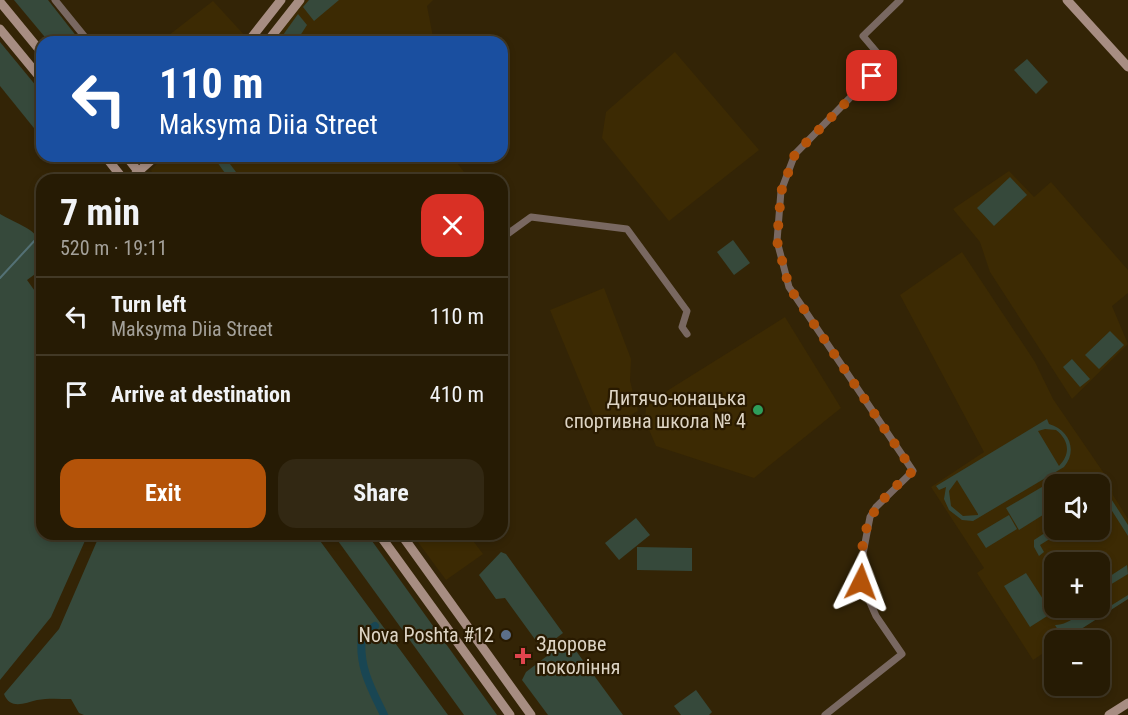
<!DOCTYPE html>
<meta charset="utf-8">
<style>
:root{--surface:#261b04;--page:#322813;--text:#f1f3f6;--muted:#a4a19a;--line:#423926;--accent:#b45309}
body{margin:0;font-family:"Roboto Condensed",sans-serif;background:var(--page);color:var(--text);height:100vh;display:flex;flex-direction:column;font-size:22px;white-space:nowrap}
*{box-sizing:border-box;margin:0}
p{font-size:20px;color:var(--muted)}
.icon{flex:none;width:33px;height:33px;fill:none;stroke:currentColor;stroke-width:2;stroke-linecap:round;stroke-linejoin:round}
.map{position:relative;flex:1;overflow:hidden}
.side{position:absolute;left:36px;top:174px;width:472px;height:366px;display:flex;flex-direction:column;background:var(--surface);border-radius:18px;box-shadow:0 3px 9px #0003,0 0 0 2px var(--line)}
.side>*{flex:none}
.hud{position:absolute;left:36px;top:36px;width:472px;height:126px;border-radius:18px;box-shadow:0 3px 9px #0003,0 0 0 2px var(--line);background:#1a4fa0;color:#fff;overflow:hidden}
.fabs{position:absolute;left:1044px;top:474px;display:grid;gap:12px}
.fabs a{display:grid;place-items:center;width:66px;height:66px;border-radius:12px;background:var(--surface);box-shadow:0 3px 9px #0003,0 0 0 2px var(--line);font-size:30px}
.pin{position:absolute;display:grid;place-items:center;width:51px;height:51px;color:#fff;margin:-26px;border-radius:12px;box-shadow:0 3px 9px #0006}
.me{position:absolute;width:66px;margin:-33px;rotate:3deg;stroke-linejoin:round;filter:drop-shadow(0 0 4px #0008)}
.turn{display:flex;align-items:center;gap:21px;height:126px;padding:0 24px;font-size:27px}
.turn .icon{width:78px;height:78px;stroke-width:2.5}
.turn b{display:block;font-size:42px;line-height:51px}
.round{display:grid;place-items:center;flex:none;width:63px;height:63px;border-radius:18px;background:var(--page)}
.overview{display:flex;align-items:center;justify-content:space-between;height:102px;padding:0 24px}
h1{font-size:36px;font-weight:700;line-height:45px}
.button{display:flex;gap:12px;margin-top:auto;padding:12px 24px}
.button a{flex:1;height:69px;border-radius:18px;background:var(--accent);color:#fff;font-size:24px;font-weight:700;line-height:69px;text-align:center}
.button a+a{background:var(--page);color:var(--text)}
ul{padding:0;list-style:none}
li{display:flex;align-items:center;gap:18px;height:78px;padding:0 24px;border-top:2px solid var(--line)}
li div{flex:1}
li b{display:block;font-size:22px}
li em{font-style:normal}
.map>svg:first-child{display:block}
.built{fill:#3c2a03;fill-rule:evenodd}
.green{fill:#36493b;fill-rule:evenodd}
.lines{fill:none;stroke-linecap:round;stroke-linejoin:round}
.stream{stroke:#547175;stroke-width:2}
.canal{stroke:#194653;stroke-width:8}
.minor{stroke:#796861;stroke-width:7}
.secondary{stroke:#a78d82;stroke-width:9}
.route{stroke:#b45309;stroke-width:10;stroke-dasharray:0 18}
.leisure-dot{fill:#2e9e5b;stroke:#291a00;stroke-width:2}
.service-dot{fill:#5c6f8a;stroke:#291a00;stroke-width:2}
.health-dot{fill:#e0444e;stroke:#291a00;stroke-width:2}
.labels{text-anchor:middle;stroke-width:4.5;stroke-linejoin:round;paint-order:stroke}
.poi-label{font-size:20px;fill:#ddd4c4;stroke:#291a00;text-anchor:end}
</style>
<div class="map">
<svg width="1128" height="715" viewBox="0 0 1128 715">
<rect width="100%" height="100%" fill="#332406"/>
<g class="built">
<path d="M 306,0 L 433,0 L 427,6 L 434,42 L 271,42 Z"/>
<path d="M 213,1 L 246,37 L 242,42 L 160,42 Z"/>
<path d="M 675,52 L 759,150 L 669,221 L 602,138 L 606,112 Z"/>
<path d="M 165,156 L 446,156 L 455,160 L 470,180 L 155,180 L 151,170 Z"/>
<path d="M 1009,171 L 1034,197 L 1051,182 L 1128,270 L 1128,293 L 1112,306 L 1128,344 L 1072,399 L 990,272 L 980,242 L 953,209 Z"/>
<path d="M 962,252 L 1035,362 L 1053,399 L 1112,485 L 1113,495 L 1128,519 L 1128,599 L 1063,640 L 1054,640 L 1054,646 L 1033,660 L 977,573 L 984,568 L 931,487 L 984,452 L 900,295 ZM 1054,484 L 1100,484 L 1100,530 L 1054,530 ZM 1054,562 L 1100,562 L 1100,608 L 1054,608 Z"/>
<path d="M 604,288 L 631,359 L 630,381 L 638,411 L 604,429 L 599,428 L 550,310 Z"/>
<path d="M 785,317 L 841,408 L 754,478 L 656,446 L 645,420 L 646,407 L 670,389 Z"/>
<path d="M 412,534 L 468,534 L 483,554 L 446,580 Z"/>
</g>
<g class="green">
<path d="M 14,0 L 48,0 L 81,42 L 49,42 Z"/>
<path d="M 309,0 L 339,0 L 314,21 L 303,7 Z"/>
<path d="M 298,14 L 307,25 L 296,42 L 278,42 Z"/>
<path d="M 0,42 L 42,93 L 42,138 L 0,86 Z"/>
<path d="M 1027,59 L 1048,82 L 1036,94 L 1014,70 Z"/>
<path d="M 224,156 L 242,180 L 230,180 L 217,162 Z"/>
<path d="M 1010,177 L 1027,195 L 994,226 L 977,208 Z"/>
<path d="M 0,214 C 34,233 42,228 42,269 L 27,280 L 42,301 L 42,534 L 88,534 L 51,617 L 0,680 Z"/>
<path d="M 733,240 L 750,263 L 734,275 L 717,252 Z"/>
<path d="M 1110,331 L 1124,345 L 1099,369 L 1085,355 Z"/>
<path d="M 1072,359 L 1090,379 L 1080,387 L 1063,367 Z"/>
<path d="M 1047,419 L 1049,424 C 1069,430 1078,450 1064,467 L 973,521 L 962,520 L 949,510 L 944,499 L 946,487 L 939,490 L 936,486 ZM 1045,429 L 1056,430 C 1069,440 1071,454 1059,466 L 1038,431 ZM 957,480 L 978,514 L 978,515 L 963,516 L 951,506 L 949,491 Z"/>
<path d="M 1047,484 L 1054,496 L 1054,508 L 1019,530 L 1006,508 Z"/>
<path d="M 1108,494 L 1128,525 L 1128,536 L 1107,503 L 1100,507 L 1100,499 Z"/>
<path d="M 1009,515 L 1017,529 L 986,548 L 977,534 Z"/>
<path d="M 636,518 L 650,535 L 619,560 L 605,543 Z"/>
<path d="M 1054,527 L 1054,530 L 1064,530 L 1040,545 L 1044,552 L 1039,556 L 1034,547 L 1034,540 Z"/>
<path d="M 100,534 L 315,534 L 448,715 L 84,715 L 79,713 L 71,699 C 60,699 48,698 37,700 C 25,703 10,710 4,694 L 59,629 Z"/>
<path d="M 333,534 L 367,534 L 497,715 L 464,715 Z"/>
<path d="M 637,547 L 692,548 L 692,571 L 637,570 Z"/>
<path d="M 501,552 L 506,554 L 563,633 L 542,649 L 505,598 L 496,599 L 479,575 Z"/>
<path d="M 1127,565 L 1128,574 L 1105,588 L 1101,582 Z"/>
<path d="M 1026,573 L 1052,613 L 1030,627 L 1004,586 Z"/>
<path d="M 1128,595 L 1128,599 L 1064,640 L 1055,625 C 1072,625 1082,608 1100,608 L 1100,605 L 1104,610 Z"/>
<path d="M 568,640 L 623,715 L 548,715 L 522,680 L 526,672 Z"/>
<path d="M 696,690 L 712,712 L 709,715 L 681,715 L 674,706 Z"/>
</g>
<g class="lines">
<path class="stream" d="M 0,278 L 37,238"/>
<path class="canal" d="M 375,626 L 362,635 C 358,666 371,688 384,715"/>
<g class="minor">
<path d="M 55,0 L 89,42"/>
<path d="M 502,238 L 531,217 L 627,229 L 687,311 L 682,327 L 687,334"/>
<path d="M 825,715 L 902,654 L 876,616 L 861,582 L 861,564 L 870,517 L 876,507 L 913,471 L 789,287 L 777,241 L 781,191 L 795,154 L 885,62 L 863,36 L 900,0"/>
</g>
<g class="secondary">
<path d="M 1067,0 L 1128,67"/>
<path d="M 0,2 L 42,53"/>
<path d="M 0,29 L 42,80"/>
<path d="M 248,42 L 281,0"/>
<path d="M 267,42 L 300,0"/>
<path d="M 105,156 L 124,180"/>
<path d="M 126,156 L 145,180"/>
<path d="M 129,180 L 156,156"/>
<path d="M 379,534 L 510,715"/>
<path d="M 401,534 L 531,715"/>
<path d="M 1109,715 L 1128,703"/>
</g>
</g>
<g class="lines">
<path class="route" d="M 861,582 C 860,524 870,508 913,471 L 789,287 L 777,241 L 781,192 L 795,154 L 872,76"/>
</g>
<circle class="leisure-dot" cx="758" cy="410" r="6"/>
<circle class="service-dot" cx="506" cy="635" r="6"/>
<path class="health-dot" d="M520 647h6v6h6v6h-6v6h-6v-6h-6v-6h6z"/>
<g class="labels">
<g class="poi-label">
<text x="746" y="405">Дитячо-юнацька<tspan x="746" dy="23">спортивна школа № 4</tspan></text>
<text x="494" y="642">Nova Poshta #12</text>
<text x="536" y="651" text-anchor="start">Здорове<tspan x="536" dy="23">покоління</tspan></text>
</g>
</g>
</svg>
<div class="fabs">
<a><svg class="icon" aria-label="sound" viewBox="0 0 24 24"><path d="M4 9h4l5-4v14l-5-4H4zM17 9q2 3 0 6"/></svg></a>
<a>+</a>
<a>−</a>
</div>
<div class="pin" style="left:872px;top:76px;background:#d93025"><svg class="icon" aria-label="arrive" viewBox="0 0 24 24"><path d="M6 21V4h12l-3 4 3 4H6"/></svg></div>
<svg class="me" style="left:861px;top:582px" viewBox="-20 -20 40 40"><path d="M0-17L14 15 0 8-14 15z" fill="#b45309" stroke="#fff" stroke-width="4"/></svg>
<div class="hud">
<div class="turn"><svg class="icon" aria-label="left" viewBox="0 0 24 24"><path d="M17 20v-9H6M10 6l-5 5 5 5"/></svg><div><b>110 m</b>Maksyma Diia Street</div></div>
</div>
<section class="side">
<div class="overview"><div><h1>7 min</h1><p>520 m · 19:11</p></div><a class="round" style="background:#d93025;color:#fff"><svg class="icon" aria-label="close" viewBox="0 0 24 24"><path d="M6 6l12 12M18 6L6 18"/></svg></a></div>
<ul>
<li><svg class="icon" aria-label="left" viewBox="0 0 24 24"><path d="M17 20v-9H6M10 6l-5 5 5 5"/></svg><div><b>Turn left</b><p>Maksyma Diia Street</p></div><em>110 m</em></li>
<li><svg class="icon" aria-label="arrive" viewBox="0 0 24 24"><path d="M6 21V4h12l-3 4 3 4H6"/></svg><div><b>Arrive at destination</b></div><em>410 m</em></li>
</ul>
<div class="button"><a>Exit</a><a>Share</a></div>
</section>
</div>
